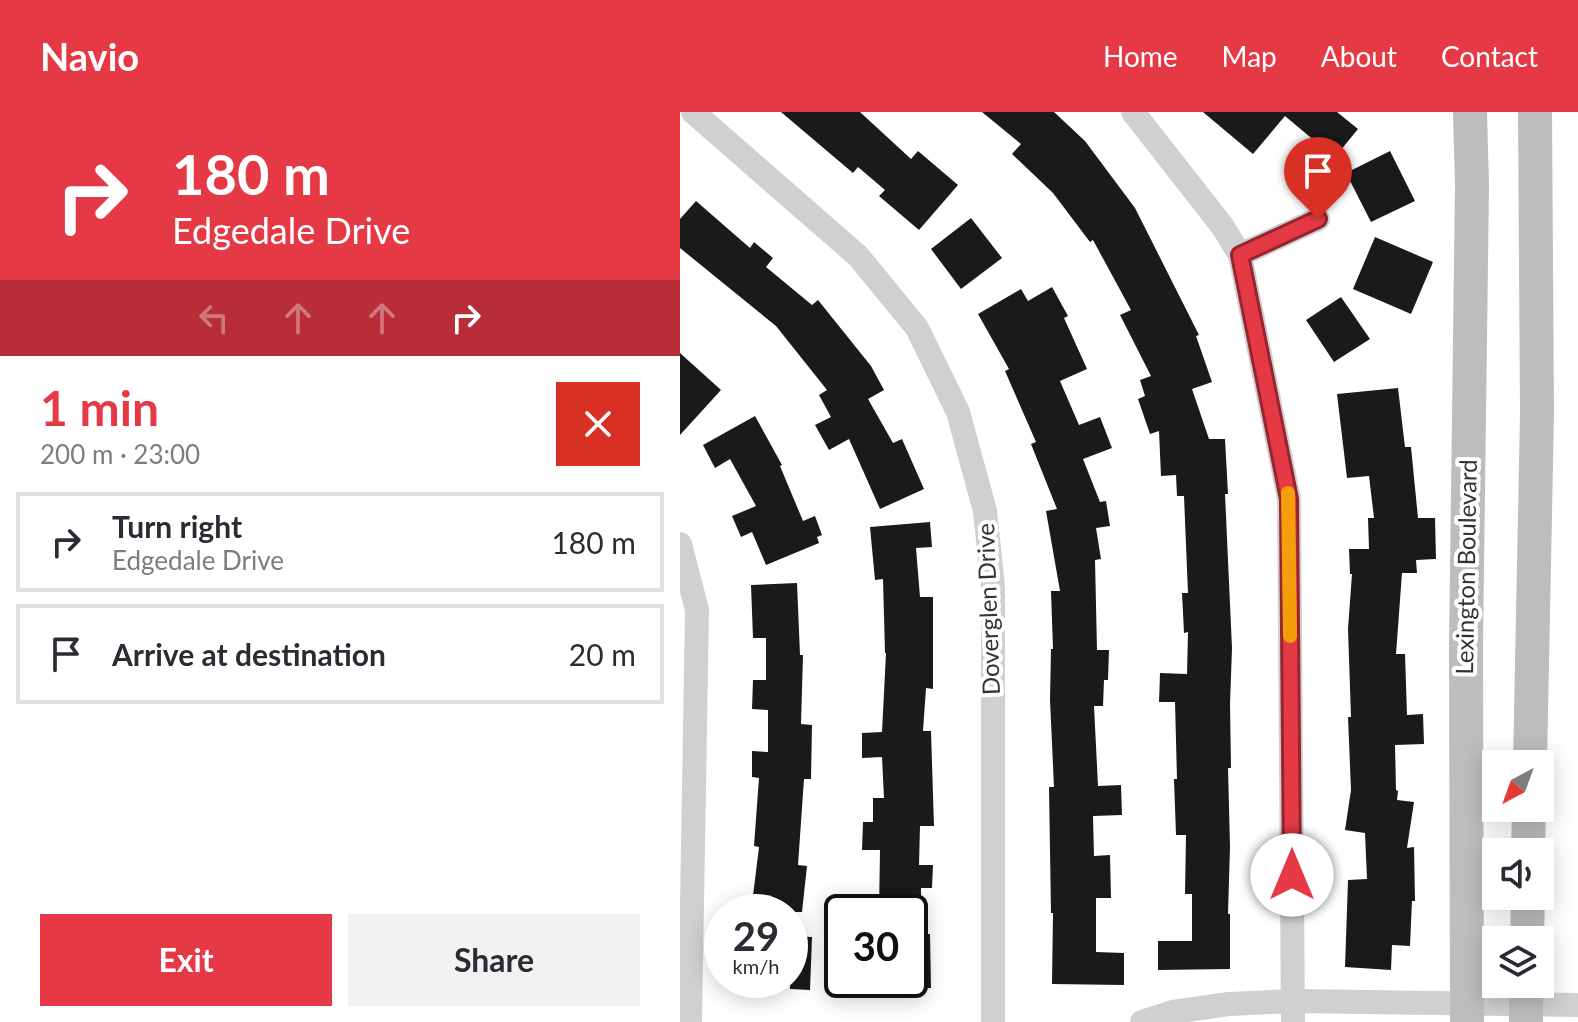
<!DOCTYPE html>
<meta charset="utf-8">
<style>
:root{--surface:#fff;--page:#f2f2f3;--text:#2b2b33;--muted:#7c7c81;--line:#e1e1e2;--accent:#e63946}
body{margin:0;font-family:Lato,sans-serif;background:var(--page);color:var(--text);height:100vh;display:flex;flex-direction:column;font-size:30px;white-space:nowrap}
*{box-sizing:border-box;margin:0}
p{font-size:26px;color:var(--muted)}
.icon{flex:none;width:44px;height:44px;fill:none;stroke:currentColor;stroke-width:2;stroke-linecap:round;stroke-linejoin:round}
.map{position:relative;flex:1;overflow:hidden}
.drawer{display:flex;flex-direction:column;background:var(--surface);width:680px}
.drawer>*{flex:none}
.guide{background:#e63946;color:#fff;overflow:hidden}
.needle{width:52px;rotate:221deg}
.fabs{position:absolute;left:802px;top:638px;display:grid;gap:16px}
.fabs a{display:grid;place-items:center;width:72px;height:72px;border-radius:0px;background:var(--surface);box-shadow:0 4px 20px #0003;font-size:40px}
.speed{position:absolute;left:24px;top:782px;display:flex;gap:16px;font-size:40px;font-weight:700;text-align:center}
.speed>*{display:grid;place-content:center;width:104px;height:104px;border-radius:50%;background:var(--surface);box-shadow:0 4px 20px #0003;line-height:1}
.speed small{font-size:20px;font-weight:400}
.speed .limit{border:4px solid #111;border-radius:12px;background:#fff;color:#111}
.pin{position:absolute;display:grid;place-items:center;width:68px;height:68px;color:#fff;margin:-82px -34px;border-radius:50% 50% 50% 0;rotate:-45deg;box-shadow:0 0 8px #0007}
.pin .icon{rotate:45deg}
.me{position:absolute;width:88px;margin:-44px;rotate:0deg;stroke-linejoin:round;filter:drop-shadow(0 0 6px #0008)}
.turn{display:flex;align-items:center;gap:28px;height:168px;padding:0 40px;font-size:36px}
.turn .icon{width:104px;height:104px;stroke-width:2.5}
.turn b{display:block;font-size:56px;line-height:68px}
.lanes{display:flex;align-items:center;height:76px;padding:0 40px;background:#0003;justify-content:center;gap:40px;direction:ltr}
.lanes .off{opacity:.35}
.round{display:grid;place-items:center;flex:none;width:84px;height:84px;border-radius:0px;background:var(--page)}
.overview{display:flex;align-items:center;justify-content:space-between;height:136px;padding:0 40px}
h1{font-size:48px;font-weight:700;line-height:60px;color:var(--accent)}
.primary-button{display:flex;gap:16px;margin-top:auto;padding:16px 40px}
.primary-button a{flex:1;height:92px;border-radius:0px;background:var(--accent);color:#fff;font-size:32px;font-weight:700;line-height:92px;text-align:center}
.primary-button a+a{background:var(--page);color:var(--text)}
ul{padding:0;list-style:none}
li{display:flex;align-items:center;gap:24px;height:100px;margin:0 16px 12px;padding:0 24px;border:4px solid var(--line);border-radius:0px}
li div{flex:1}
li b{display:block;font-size:30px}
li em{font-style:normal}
header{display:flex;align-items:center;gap:48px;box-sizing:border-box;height:112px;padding:0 40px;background:var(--accent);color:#fff}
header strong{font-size:38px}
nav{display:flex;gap:44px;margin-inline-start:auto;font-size:28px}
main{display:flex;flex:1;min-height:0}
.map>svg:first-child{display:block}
.building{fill:#1a1a1a}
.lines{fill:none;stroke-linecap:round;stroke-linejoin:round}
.street{stroke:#d0d0d0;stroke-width:24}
.secondary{stroke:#bdbdbd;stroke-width:34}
.route-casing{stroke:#96252e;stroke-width:20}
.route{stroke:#e63946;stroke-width:14}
.slow{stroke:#f59e0b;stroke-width:14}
.labels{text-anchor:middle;stroke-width:8;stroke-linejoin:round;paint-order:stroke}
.street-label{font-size:24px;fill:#333;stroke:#fff}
</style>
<header>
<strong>Navio</strong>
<nav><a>Home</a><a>Map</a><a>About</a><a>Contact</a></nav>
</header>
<main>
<section class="drawer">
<div class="guide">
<div class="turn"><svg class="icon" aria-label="right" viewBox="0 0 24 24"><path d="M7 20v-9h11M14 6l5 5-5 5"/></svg><div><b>180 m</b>Edgedale Drive</div></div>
<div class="lanes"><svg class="icon off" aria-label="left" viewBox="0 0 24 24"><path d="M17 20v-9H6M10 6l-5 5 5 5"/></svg><svg class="icon off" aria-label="ahead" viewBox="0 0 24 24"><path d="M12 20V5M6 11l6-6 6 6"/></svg><svg class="icon off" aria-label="ahead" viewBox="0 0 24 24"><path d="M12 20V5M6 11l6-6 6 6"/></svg><svg class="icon" aria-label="right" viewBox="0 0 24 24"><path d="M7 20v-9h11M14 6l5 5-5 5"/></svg></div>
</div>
<div class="overview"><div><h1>1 min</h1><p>200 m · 23:00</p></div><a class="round" style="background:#d93025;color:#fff"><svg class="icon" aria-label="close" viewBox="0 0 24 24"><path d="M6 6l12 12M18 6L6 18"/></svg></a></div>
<ul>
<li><svg class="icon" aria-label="right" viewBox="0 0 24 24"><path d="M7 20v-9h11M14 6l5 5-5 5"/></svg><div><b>Turn right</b><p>Edgedale Drive</p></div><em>180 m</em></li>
<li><svg class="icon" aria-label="arrive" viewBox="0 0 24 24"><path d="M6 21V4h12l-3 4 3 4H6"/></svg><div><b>Arrive at destination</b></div><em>20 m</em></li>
</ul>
<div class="primary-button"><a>Exit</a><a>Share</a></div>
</section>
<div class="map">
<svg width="898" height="910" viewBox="0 0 898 910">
<rect width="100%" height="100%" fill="#fff"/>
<g class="building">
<path d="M 101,0 L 180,0 L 231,47 L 238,39 L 278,73 L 239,118 L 199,84 L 205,78 L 178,55 L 173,61 Z"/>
<path d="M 302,0 L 374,0 L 405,29 L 455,96 L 519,223 L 516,224 L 532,270 L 512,277 L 529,327 L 545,327 L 548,382 L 545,382 L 552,536 L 550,592 L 551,656 L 548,656 L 550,735 L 548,802 L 550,802 L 550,857 L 478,858 L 478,829 L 512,829 L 512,782 L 505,782 L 506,723 L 496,723 L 494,667 L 497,667 L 495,590 L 479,590 L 480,561 L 507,562 L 508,520 L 504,521 L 502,481 L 508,481 L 504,384 L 497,384 L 496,363 L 481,364 L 479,319 L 470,322 L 458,287 L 465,284 L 460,268 L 471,264 L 440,203 L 451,198 L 413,128 L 410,130 L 373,81 L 332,42 L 341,32 Z"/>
<path d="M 523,0 L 657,0 L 678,17 L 646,56 L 627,40 L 636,30 L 605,4 L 573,42 Z"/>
<path d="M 710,39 L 735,89 L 691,110 L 666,61 Z"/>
<path d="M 16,89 L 70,136 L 74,130 L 93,146 L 86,155 L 132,193 L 138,188 L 191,254 L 204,278 L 188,287 L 213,331 L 222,327 L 244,377 L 200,397 L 169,327 L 149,338 L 135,313 L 151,305 L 139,283 L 147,278 L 96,214 L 0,136 L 0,107 Z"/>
<path d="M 291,106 L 322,146 L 281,177 L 251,137 Z"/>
<path d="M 695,125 L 753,150 L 731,202 L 673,177 Z"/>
<path d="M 372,175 L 388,204 L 384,206 L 407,257 L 380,269 L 399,313 L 420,305 L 432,336 L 403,347 L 420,390 L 426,389 L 430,414 L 416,416 L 421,447 L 415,448 L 417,538 L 429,538 L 428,568 L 424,568 L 423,594 L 414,594 L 418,674 L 441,673 L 442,703 L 413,704 L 414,744 L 430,743 L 431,786 L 416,786 L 416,840 L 444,841 L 444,873 L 372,872 L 373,801 L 371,801 L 369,675 L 374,675 L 370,588 L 371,537 L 373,537 L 371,479 L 380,479 L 366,399 L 377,397 L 351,332 L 356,330 L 325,259 L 329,257 L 298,202 L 341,177 L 348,189 Z"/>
<path d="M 661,185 L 690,227 L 654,250 L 626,208 Z"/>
<path d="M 0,241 L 41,278 L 0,323 Z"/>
<path d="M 718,276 L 725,335 L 731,335 L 738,406 L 755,406 L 756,447 L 736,448 L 737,461 L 722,461 L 716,542 L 725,542 L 727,603 L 743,602 L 744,632 L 715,633 L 716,678 L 718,679 L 717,688 L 734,690 L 727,736 L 734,735 L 735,789 L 732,789 L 730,834 L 712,833 L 711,858 L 665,855 L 668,768 L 687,767 L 685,721 L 665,718 L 671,678 L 668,605 L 671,605 L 668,517 L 672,462 L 670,462 L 669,437 L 689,437 L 688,406 L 694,406 L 689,364 L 667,366 L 657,282 Z"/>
<path d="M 75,304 L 102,353 L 100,354 L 123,409 L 135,404 L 142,423 L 137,425 L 139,431 L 86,453 L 72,420 L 61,425 L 52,404 L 76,394 L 50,347 L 35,356 L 23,333 Z"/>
<path d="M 250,410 L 252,435 L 236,436 L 240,485 L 253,485 L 253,577 L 246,576 L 243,619 L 251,619 L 254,714 L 240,714 L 239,753 L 253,753 L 252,776 L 241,776 L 241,800 L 199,800 L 200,738 L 182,738 L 183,710 L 193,710 L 193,686 L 204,686 L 202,645 L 182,646 L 182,621 L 202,620 L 206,541 L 205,541 L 203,467 L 195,468 L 190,415 Z"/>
<path d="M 117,471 L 120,543 L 123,543 L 121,612 L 132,613 L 131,667 L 124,667 L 118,753 L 127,754 L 122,800 L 71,800 L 79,735 L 74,734 L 79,666 L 72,665 L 72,639 L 88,640 L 88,598 L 72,597 L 73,568 L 86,568 L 86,526 L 73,526 L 71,473 Z"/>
<path d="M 230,822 L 250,822 L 251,876 L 230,877 Z"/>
<path d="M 110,824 L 132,825 L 130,878 L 110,877 Z"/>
</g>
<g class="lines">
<g class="street">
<path d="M 13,0 L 178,144 L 237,216 L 278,300 L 305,399 L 313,475 L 313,910"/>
<path d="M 453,0 L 543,115 L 560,143 L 609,387 L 613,910"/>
<path d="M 560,143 L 638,107"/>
<path d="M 0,432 L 17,498 L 10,910"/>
<path d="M 462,910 L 493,900 L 549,892 L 613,889 L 898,893"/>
</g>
<g class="secondary">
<path d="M 850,652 L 857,302 L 855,0"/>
<path d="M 848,740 L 849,696"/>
<path d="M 847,828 L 848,784"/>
<path d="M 846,872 L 846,910"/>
<path d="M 787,910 L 786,534 L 792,73 L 790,0"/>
</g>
</g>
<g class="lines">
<g class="route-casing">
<path id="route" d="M 612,763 L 609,387 L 560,143 L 638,107"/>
</g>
<use href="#route" class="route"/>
<path class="slow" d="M 608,381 L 610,524"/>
</g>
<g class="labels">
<g class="street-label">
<text transform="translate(787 455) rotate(-89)" y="8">Lexington Boulevard</text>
<text transform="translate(309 497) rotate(-92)" y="8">Doverglen Drive</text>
</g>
</g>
</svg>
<div class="fabs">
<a><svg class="needle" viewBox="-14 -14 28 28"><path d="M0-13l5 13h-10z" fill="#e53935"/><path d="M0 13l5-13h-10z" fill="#7c7c81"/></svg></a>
<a><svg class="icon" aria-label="sound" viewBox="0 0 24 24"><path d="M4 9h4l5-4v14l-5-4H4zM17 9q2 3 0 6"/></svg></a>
<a><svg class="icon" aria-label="layers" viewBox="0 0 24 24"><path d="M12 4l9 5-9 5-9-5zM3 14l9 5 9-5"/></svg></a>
</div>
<div class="speed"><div>29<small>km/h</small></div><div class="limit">30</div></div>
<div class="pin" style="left:638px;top:107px;background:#d93025"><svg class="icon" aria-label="arrive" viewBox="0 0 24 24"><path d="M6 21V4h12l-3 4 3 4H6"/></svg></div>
<svg class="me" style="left:612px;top:763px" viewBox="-20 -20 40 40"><circle r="19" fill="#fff"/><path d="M0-13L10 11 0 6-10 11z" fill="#e63946"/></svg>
</div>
</main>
